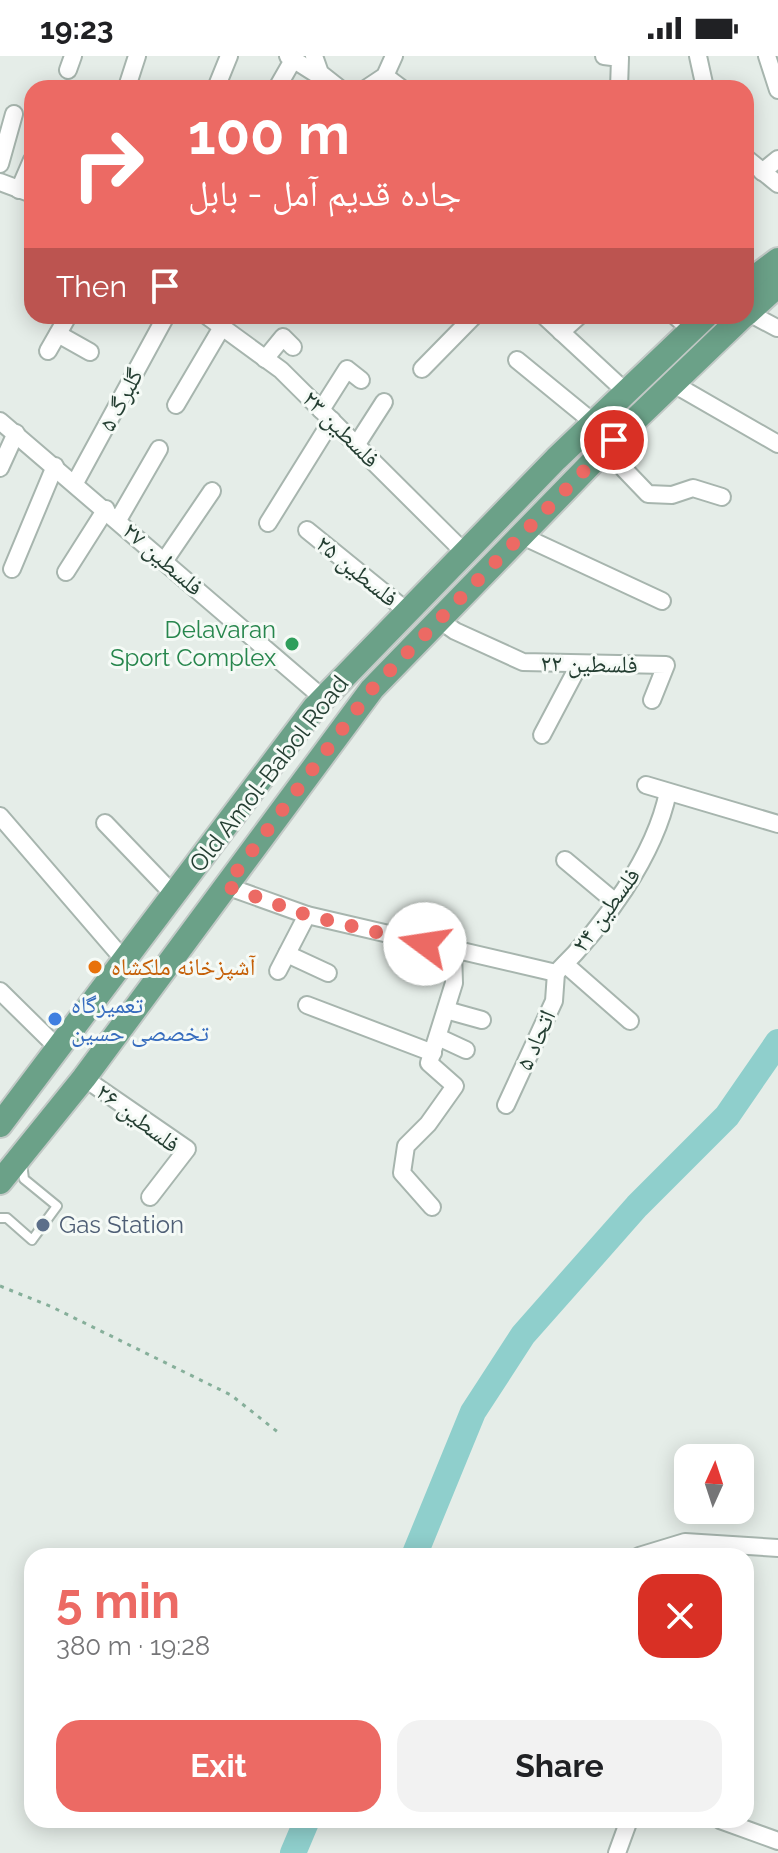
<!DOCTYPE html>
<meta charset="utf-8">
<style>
:root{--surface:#fff;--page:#f2f2f2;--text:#202124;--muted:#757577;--accent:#ec6a64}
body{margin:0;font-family:Raleway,"Noto Naskh Arabic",sans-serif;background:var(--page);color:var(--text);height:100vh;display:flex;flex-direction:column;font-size:30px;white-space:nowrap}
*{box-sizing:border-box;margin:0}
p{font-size:26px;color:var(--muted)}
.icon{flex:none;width:44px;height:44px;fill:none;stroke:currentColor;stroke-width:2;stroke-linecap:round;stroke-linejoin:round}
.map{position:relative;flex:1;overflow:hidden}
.side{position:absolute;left:24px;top:1492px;width:730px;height:280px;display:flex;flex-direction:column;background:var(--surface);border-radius:24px;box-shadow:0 4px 20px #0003}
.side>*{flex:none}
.hud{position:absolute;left:24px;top:24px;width:730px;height:244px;border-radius:24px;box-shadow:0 4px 20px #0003;background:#ec6a64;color:#fff;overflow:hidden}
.needle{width:52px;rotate:3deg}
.tools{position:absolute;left:674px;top:1388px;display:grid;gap:16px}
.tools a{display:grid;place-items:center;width:80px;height:80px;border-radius:16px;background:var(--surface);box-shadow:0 4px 20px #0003;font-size:40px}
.pin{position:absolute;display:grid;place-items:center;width:68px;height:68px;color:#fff;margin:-34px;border:4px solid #fff;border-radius:50%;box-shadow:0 2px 8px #0007}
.me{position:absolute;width:88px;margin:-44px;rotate:284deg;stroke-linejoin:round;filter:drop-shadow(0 0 6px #0008)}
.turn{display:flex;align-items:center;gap:28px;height:168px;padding:0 32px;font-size:36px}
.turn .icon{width:104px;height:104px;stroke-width:2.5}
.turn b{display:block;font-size:56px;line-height:68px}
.then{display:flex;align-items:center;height:76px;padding:0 32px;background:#0003;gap:16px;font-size:30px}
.round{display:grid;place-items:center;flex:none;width:84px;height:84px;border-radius:24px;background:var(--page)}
.head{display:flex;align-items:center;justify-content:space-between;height:136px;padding:0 32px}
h1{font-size:48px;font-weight:700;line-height:60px;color:var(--accent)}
.cta{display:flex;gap:16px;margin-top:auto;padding:16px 32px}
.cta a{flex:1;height:92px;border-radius:24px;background:var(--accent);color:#fff;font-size:32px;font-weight:700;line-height:92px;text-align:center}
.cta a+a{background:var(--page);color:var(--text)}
.status{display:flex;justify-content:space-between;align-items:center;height:56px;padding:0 40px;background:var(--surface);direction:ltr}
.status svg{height:22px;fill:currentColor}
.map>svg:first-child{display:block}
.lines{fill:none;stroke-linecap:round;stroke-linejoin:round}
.river{stroke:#8fcfcc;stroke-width:26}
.service-casing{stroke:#a7b5ae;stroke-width:12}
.minor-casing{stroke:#a7b5ae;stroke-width:20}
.primary-casing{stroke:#c2c9c6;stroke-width:28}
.path{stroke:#86af9a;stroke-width:3;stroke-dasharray:4 6;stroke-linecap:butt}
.service{stroke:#fff;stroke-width:8}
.minor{stroke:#fff;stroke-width:16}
.primary{stroke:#6ba188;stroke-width:24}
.route{stroke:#ec6a64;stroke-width:14;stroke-dasharray:0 25.2}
.leisure-dot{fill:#2e9e5b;stroke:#f5faf6;stroke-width:3}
.food-dot{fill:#e8710a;stroke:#f5faf6;stroke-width:3}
.shop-dot{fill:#3f7fe0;stroke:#f5faf6;stroke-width:3}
.service-dot{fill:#5c6f8a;stroke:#f5faf6;stroke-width:3}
.labels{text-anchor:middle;stroke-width:6;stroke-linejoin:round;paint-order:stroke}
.street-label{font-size:24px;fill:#243e32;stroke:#f5faf6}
.leisure-label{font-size:24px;fill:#27864d;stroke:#f5faf6;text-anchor:end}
.food-label{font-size:24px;fill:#c56008;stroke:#f5faf6;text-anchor:start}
.shop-label{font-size:24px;fill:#366cbe;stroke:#f5faf6;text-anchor:start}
.service-label{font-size:24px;fill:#4e5e75;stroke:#f5faf6;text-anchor:start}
</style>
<div class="status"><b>19:23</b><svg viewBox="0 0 49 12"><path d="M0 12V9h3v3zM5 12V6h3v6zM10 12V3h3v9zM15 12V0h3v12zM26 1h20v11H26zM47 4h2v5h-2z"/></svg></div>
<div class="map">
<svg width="778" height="1797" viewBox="0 0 778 1797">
<rect width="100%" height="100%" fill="#e5ede8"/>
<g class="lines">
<g class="river">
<path d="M 414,1500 L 473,1356 L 523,1279 L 637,1150 L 727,1060 L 778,986"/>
<path d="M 293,1797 L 307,1764"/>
</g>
<g class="service-casing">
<path id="service" d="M 0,1162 L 7,1162 L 32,1184 L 57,1150 L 24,1123 L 22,1107"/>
</g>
<g class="minor-casing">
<g id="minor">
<path d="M 288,0 L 329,26"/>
<path d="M 314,0 L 320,17 L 339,32"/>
<path d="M 604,0 L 620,2 L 619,32"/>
<path d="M 698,0 L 705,32"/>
<path d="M 767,0 L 778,34"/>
<path d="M 68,14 L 73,0"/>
<path d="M 385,20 L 401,32"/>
<path d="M 127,31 L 137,0"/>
<path d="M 216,32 L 229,0"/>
<path d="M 277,32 L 293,4"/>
<path d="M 367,32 L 385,20 L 394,0"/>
<path d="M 746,102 L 778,128"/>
<path d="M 0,108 L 14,58"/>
<path d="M 762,116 L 778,103"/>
<path d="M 0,126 L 32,138"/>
<path d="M 19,134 L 32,104"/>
<path d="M 747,256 L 777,272"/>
<path d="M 207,260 L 281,314 L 465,497"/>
<path d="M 544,260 L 626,336"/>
<path d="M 675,260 L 690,273"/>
<path d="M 561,276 L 579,260"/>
<path d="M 58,278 L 90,296"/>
<path d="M 48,295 L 68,260"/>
<path d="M 265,303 L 283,281 L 293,291"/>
<path d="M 517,304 L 594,367"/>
<path d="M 422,313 L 474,260"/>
<path d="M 672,327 L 778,388"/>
<path d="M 176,349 L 222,271"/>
<path d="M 321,354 L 347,313 L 361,324"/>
<path d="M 0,365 L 324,643"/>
<path d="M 614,384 L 624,413 L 648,438 L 672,439 L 693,432 L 722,441"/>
<path d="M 357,388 L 384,346"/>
<path d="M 0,412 L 16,377"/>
<path d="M 75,427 L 166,260"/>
<path d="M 118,464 L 159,393"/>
<path d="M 268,467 L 332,364"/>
<path d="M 307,474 L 408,556"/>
<path d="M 520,479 L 662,545"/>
<path d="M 165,504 L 212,435"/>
<path d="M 12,513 L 55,410"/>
<path d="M 66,516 L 106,453"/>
<path d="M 438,563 L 455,575 L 523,606 L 666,609 L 652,644"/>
<path d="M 542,679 L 579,609"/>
<path d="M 646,729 L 778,768"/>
<path d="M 0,760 L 125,905"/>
<path d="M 105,767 L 174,839"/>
<path d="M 565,804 L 614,845"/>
<path d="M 226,830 L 307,859 L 556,917 C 603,871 655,800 668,736"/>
<path d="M 287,898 L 328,917"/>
<path d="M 565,908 L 630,965"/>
<path d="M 278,915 L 307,859"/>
<path d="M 0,935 L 58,992"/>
<path d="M 307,949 L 433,997"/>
<path d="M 446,954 L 482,964"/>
<path d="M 438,981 L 466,994"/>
<path d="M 84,1022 L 187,1093 L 150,1141"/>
<path d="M 506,1049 L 554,945 L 556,917"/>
<path d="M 432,1151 L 402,1117 L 406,1090 L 428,1068 L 455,1030 L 429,1007 L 454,927 L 453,895"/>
<path d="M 639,1500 L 685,1486 L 778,1492"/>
<path d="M 720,1764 L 778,1785"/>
<path d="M 617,1797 L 629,1764"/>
</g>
</g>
<g class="primary-casing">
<g id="primary">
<path d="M 746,228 L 778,204"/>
<path d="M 746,258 L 778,229"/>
<path d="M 0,1069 L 315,651 L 556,403 L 706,260"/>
<path d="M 0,1126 L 84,1022 L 372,633 L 614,384 L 743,260"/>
</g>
</g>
<path class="path" d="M 0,1230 L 52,1251 L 231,1339 L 279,1377"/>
<use href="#service" class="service"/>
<use href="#minor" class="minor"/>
<use href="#primary" class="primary"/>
</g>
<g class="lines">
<path class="route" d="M 425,888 L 307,859 L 226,830 L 372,633 L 614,384"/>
</g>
<circle class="leisure-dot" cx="292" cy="588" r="8"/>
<circle class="food-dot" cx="95" cy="911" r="8"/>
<circle class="shop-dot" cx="55" cy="963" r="8"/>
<circle class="service-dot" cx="43" cy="1169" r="8"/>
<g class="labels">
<g class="street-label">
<text transform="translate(121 344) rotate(-62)" y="8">گلبرگ ۵</text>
<text transform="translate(341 373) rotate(45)" y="8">فلسطین ۲۳</text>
<text transform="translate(163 503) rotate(41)" y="8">فلسطین ۲۷</text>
<text transform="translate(357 515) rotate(39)" y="8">فلسطین ۲۵</text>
<text transform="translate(589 608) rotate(1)" y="8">فلسطین ۲۲</text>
<text transform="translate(269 718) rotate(-52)" y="8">Old Amol-Babol Road</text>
<text transform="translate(606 854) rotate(-54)" y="8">فلسطین ۲۴</text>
<text transform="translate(536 984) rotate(-66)" y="8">اتحاد ۵</text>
<text transform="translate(138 1062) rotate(37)" y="8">فلسطين ٢۶</text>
</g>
<g class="leisure-label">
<text x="276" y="582">Delavaran<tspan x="276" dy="28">Sport Complex</tspan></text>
</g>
<g class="food-label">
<text x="111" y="919">آشپزخانه ملکشاه</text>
</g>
<g class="shop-label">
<text x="71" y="957">تعمیرگاه<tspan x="71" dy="28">تخصصی حسین</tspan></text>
</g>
<g class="service-label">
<text x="59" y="1177">Gas Station</text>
</g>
</g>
</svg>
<div class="tools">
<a><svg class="needle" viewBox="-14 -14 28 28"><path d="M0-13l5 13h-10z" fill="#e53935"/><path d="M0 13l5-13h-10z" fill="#757577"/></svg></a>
</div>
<div class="pin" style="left:614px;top:384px;background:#d93025"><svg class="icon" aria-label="arrive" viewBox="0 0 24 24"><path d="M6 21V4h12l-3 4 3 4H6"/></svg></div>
<svg class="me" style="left:425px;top:888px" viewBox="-20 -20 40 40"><circle r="19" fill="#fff"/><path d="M0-13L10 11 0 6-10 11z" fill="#ec6a64"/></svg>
<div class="hud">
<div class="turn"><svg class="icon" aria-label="right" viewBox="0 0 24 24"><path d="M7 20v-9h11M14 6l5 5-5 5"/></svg><div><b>100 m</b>جاده قدیم آمل - بابل</div></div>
<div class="then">Then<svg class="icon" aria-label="arrive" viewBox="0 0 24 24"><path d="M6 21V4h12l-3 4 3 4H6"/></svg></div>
</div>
<section class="side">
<div class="head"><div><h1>5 min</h1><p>380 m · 19:28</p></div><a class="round" style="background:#d93025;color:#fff"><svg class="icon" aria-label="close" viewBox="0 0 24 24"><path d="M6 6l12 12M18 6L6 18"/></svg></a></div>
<div class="cta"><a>Exit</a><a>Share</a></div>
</section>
</div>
